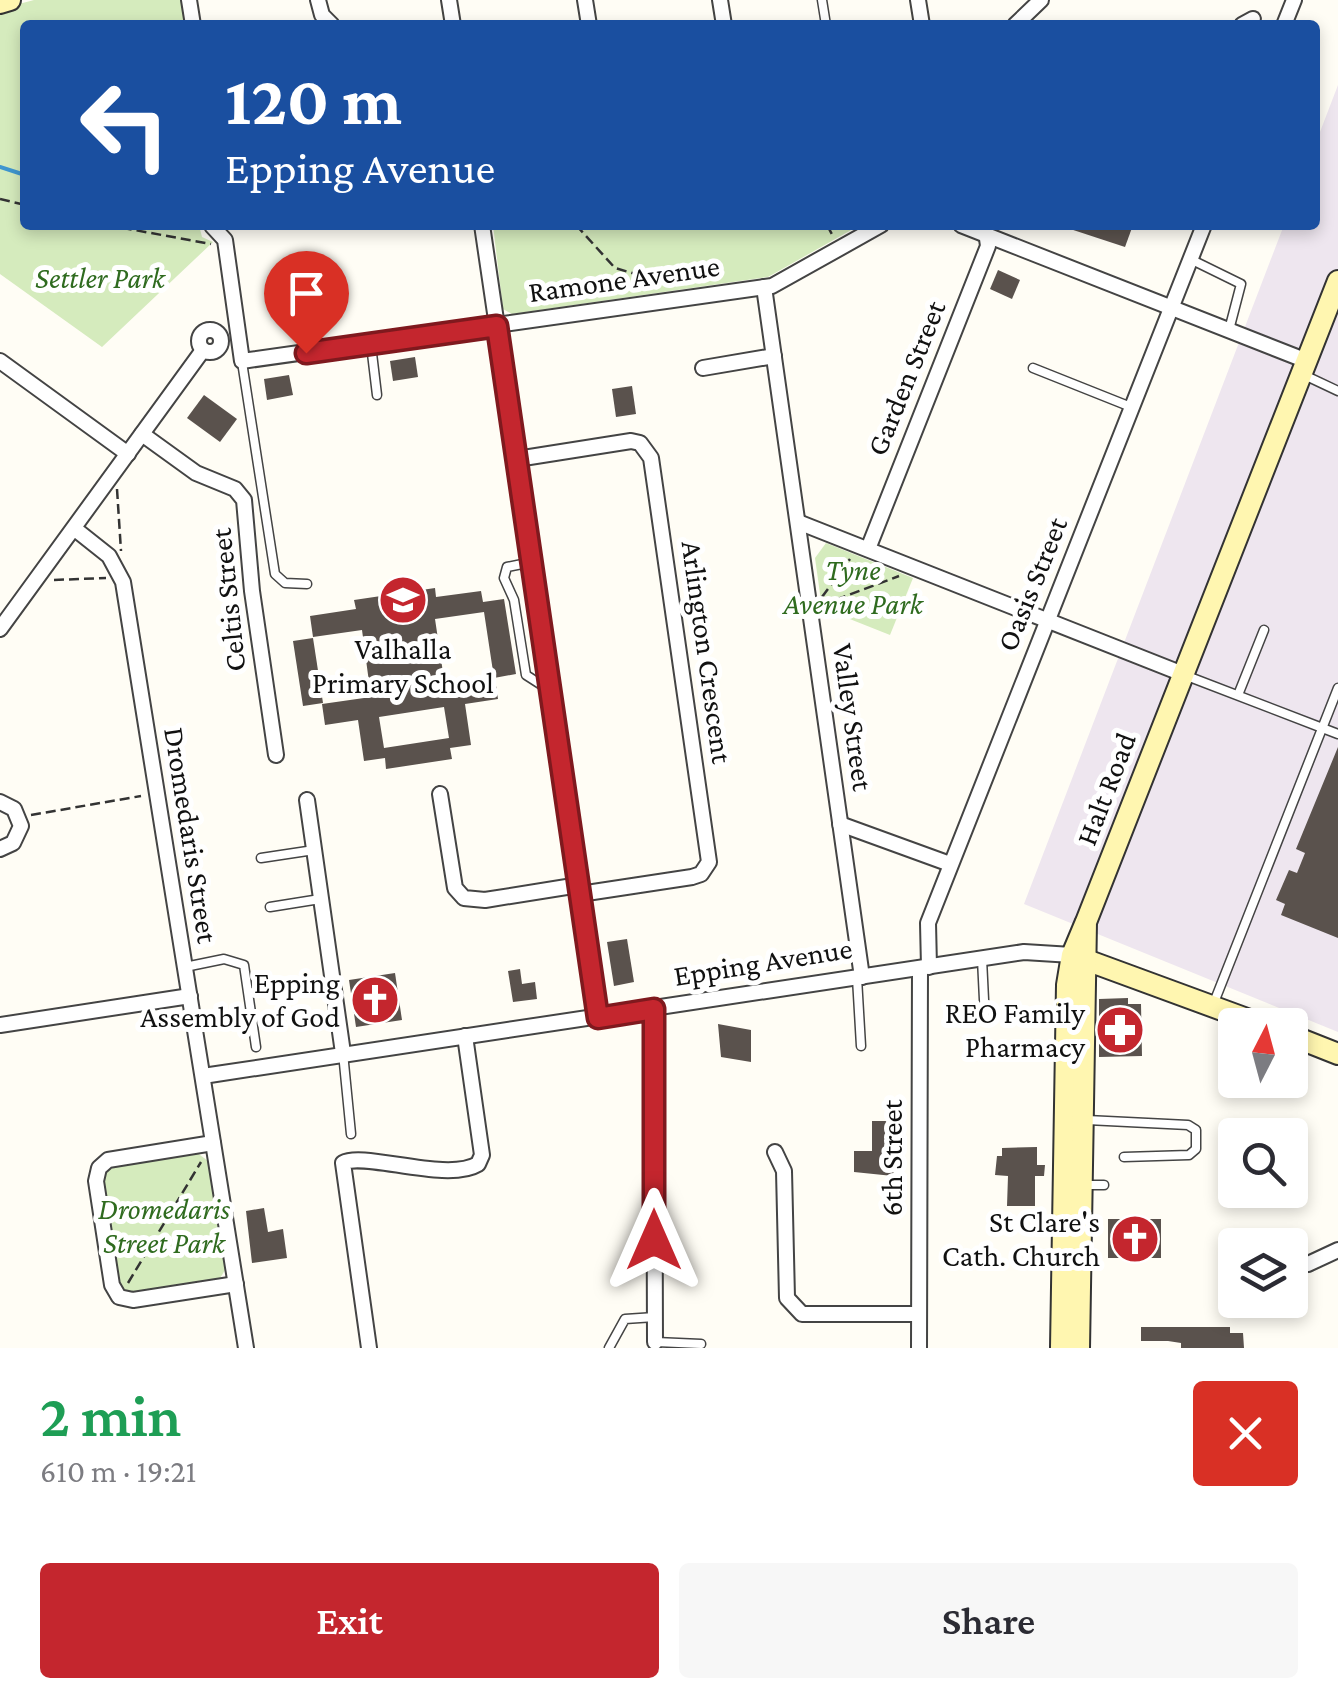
<!DOCTYPE html>
<meta charset="utf-8">
<style>
:root{--surface:#fff;--page:#f7f7f7;--text:#2b2b33;--muted:#7c7c81;--accent:#c4262e}
body{margin:0;font-family:"Crimson Pro",serif;background:var(--page);color:var(--text);height:100vh;display:flex;flex-direction:column;font-size:38px;white-space:nowrap}
*{box-sizing:border-box;margin:0}
p{font-size:32px;color:var(--muted)}
.icon{flex:none;width:55px;height:55px;fill:none;stroke:currentColor;stroke-width:2;stroke-linecap:round;stroke-linejoin:round}
.map{position:relative;height:1348px;overflow:hidden}
.side{display:flex;flex-direction:column;background:var(--surface);flex:1}
.side>*{flex:none}
.guide{position:absolute;left:20px;top:20px;width:1300px;height:210px;border-radius:10px;box-shadow:0 5px 15px #0003;background:#1a4fa0;color:#fff;overflow:hidden}
.needle{width:65px;rotate:6deg}
.buttons{position:absolute;left:1218px;top:1008px;display:grid;gap:20px}
.buttons a{display:grid;place-items:center;width:90px;height:90px;border-radius:10px;background:var(--surface);box-shadow:0 5px 15px #0003;font-size:50px}
.pin{position:absolute;display:grid;place-items:center;width:85px;height:85px;color:#fff;margin:-102px -42px;border-radius:50% 50% 50% 0;rotate:-45deg;box-shadow:0 0 10px #0007}
.pin .icon{rotate:45deg}
.me{position:absolute;width:110px;margin:-55px;rotate:0deg;stroke-linejoin:round;filter:drop-shadow(0 0 8px #0008)}
.turn{display:flex;align-items:center;gap:35px;height:210px;padding:0 40px;font-size:45px}
.turn .icon{width:130px;height:130px;stroke-width:2.5}
.turn b{display:block;font-size:70px;line-height:85px}
.round{display:grid;place-items:center;flex:none;width:105px;height:105px;border-radius:10px;background:var(--page)}
.summary{display:flex;align-items:center;justify-content:space-between;height:170px;padding:0 40px}
h1{font-size:60px;font-weight:600;line-height:75px;color:#1e9e55}
.cta{display:flex;gap:20px;margin-top:auto;padding:20px 40px}
.cta a{flex:1;height:115px;border-radius:10px;background:var(--accent);color:#fff;font-size:40px;font-weight:600;line-height:115px;text-align:center}
.cta a+a{background:var(--page);color:var(--text)}
.map>svg:first-child{display:block}
.industrial{fill:#eee6ef}
.green{fill:#d5ebbd}
.lines{fill:none;stroke-linecap:round;stroke-linejoin:round}
.stream{stroke:#3f96cf;stroke-width:4}
.building{fill:#5a524d;fill-rule:evenodd}
.lane-casing{stroke:#444;stroke-width:11}
.street-casing{stroke:#444;stroke-width:18}
.secondary-casing{stroke:#333;stroke-width:24}
.path{stroke:#333;stroke-width:2.5;stroke-dasharray:10 5;stroke-linecap:butt}
.lane{stroke:#fff;stroke-width:8}
.street{stroke:#fff;stroke-width:14}
.secondary{stroke:#fff6b0;stroke-width:20}
.route-casing{stroke:#7f191e;stroke-width:25}
.route{stroke:#c4262e;stroke-width:18}
.labels{text-anchor:middle;stroke-width:10;stroke-linejoin:round;paint-order:stroke}
.park-label{font-size:30px;font-style:italic;fill:#2f6b1f;stroke:#fff}
.street-label{font-size:30px;fill:#111;stroke:#fff}
.poi-label{font-size:30px;fill:#111;stroke:#fff;text-anchor:end}
</style>
<div class="map">
<svg width="1338" height="1348" viewBox="0 0 1338 1348">
<rect width="100%" height="100%" fill="#fffdf5"/>
<path class="industrial" d="M 1338,85 L 1338,1032 L 1024,904 L 1284,225 L 1315,225 L 1315,145 Z"/>
<g class="green">
<path d="M 34,0 L 181,0 L 185,25 L 25,25 L 25,225 L 199,225 L 202,237 L 213,242 L 102,347 L 0,274 L 0,9 Z"/>
<path d="M 493,225 L 860,225 L 768,277 L 512,314 L 503,309 Z"/>
<path d="M 826,543 L 913,578 L 890,635 L 822,608 L 815,558 Z"/>
<path d="M 196,1152 L 208,1161 L 225,1270 L 219,1280 L 128,1293 L 118,1283 L 103,1176 L 112,1166 Z"/>
</g>
<g class="lines">
<path class="stream" d="M 0,167 L 25,175"/>
</g>
<g class="building">
<path d="M 1058,225 L 1133,225 L 1125,247 Z"/>
<path d="M 998,270 L 1020,280 L 1012,299 L 990,289 Z"/>
<path d="M 415,357 L 418,377 L 393,381 L 390,361 Z"/>
<path d="M 289,375 L 293,395 L 267,400 L 264,379 Z"/>
<path d="M 632,386 L 636,414 L 616,417 L 612,389 Z"/>
<path d="M 204,395 L 237,419 L 220,442 L 187,418 Z"/>
<path d="M 435,588 L 436,597 L 481,591 L 483,602 L 504,599 L 516,674 L 494,678 L 484,612 L 435,619 L 445,686 L 495,679 L 498,699 L 465,704 L 471,745 L 450,748 L 452,759 L 386,769 L 385,758 L 364,761 L 358,720 L 325,725 L 322,704 L 371,697 L 362,630 L 313,637 L 310,616 L 356,609 L 354,600 ZM 444,707 L 449,738 L 384,748 L 379,717 Z"/>
<path d="M 313,638 L 323,703 L 303,706 L 293,641 Z"/>
<path d="M 1338,747 L 1338,938 L 1281,915 L 1285,904 L 1276,900 L 1289,870 L 1297,873 L 1305,853 L 1296,849 Z"/>
<path d="M 627,939 L 634,982 L 614,986 L 607,942 Z"/>
<path d="M 520,969 L 522,984 L 535,982 L 537,999 L 513,1002 L 508,971 Z"/>
<path d="M 395,973 L 402,1020 L 356,1027 L 349,980 Z"/>
<path d="M 1128,998 L 1128,1004 L 1141,1004 L 1142,1056 L 1099,1057 L 1099,999 Z"/>
<path d="M 718,1024 L 751,1030 L 751,1062 L 721,1057 Z"/>
<path d="M 872,1121 L 903,1121 L 903,1141 L 897,1143 L 893,1176 L 854,1172 L 854,1151 L 872,1151 Z"/>
<path d="M 1037,1147 L 1037,1165 L 1045,1165 L 1044,1176 L 1035,1176 L 1035,1206 L 1007,1206 L 1008,1176 L 995,1175 L 997,1156 L 1002,1156 L 1002,1148 Z"/>
<path d="M 264,1208 L 268,1232 L 283,1229 L 287,1258 L 252,1263 L 246,1211 Z"/>
<rect x="1108" y="1219" width="53" height="39"/>
<path d="M 1141,1327 L 1230,1327 L 1230,1333 L 1243,1333 L 1244,1348 L 1181,1348 L 1181,1343 L 1168,1341 L 1141,1341 Z"/>
</g>
<g class="lines">
<g class="lane-casing">
<g id="lane">
<path d="M 822,0 L 826,25"/>
<path d="M 1190,259 L 1241,284 L 1229,330"/>
<path d="M 371,345 L 377,395"/>
<path d="M 242,362 L 275,574 L 285,583 L 307,584"/>
<path d="M 1033,368 L 1131,407"/>
<path d="M 1302,374 L 1338,391"/>
<path d="M 532,562 L 507,567 L 504,578 L 514,600 L 526,675 L 551,691"/>
<path d="M 1187,676 L 1338,734"/>
<path d="M 1238,695 L 1264,630"/>
<path d="M 261,858 L 314,850"/>
<path d="M 270,907 L 320,899"/>
<path d="M 982,959 L 985,1020"/>
<path d="M 185,967 L 224,959 L 244,965 L 256,1047"/>
<path d="M 857,978 L 861,1046"/>
<path d="M 1213,1005 L 1338,688"/>
<path d="M 343,1053 L 351,1134"/>
<path d="M 1087,1120 L 1188,1125 L 1196,1130 L 1196,1149 L 1189,1155 L 1124,1157"/>
<path d="M 1083,1185 L 1104,1185"/>
<path d="M 656,1342 L 701,1344"/>
<path d="M 609,1348 L 625,1319 L 655,1317"/>
</g>
</g>
<g class="street-casing">
<g id="street">
<path d="M 189,0 L 193,25"/>
<path d="M 318,0 L 322,15 L 332,25"/>
<path d="M 449,0 L 453,25"/>
<path d="M 585,0 L 589,25"/>
<path d="M 720,0 L 724,25"/>
<path d="M 918,0 L 922,25"/>
<path d="M 1015,25 L 1041,0"/>
<path d="M 1242,25 L 1253,19"/>
<path d="M 1284,25 L 1294,0"/>
<path d="M 482,225 L 599,1018"/>
<path d="M 961,225 L 1307,361"/>
<path d="M 212,226 L 225,240 L 242,361 L 772,286 L 881,225"/>
<path d="M 764,287 L 862,977"/>
<circle cx="210" cy="341" r="11"/>
<path d="M 0,361 L 128,454"/>
<path d="M 703,368 L 774,356"/>
<path d="M 142,434 L 196,473 L 235,489 L 244,500 L 252,591 L 276,755"/>
<path d="M 517,459 L 631,441 L 640,443 L 651,458 L 709,862 L 701,874 L 692,877 L 580,894"/>
<path d="M 798,522 L 1183,674"/>
<path d="M 75,529 L 109,556 L 123,582 L 246,1348"/>
<path d="M 868,549 L 988,246 L 986,231"/>
<path d="M 0,629 L 203,350"/>
<path d="M 440,794 L 455,888 L 464,898 L 485,900 L 579,885"/>
<path d="M 307,800 L 343,1053"/>
<path d="M 0,802 L 14,809 L 21,826 L 13,843 L 0,849"/>
<path d="M 840,824 L 950,864"/>
<path d="M 929,967 L 928,923 L 1204,225"/>
<path d="M 654,1009 L 655,1342"/>
<path d="M 0,1025 L 190,996"/>
<path d="M 203,1076 L 1024,952 L 1072,955"/>
<path d="M 213,1143 L 108,1160 L 99,1168 L 96,1181 L 112,1285 L 119,1297 L 133,1300 L 236,1284"/>
<path d="M 775,1152 L 784,1171 L 787,1298 L 802,1314 L 919,1314"/>
<path d="M 1290,1266 L 1308,1264 L 1338,1250"/>
<path d="M 369,1348 L 343,1163 C 363,1151 447,1183 478,1164 L 482,1155 L 465,1036"/>
<path d="M 919,1348 L 920,968"/>
</g>
</g>
<g class="secondary-casing">
<g id="secondary">
<path d="M 0,3 L 10,0"/>
<path d="M 1078,957 L 1263,1025"/>
<path d="M 1290,1035 L 1338,1054"/>
<path d="M 1061,1348 L 1067,985 L 1072,955 L 1085,924"/>
<path d="M 1079,1348 L 1086,922 L 1338,281"/>
</g>
</g>
<g class="path">
<path d="M 0,199 L 25,205"/>
<path d="M 107,225 L 211,244"/>
<path d="M 576,225 L 615,268 L 656,280 L 660,286"/>
<path d="M 827,225 L 834,238"/>
<path d="M 117,489 L 121,551"/>
<path d="M 54,580 L 106,578"/>
<path d="M 822,597 L 850,559"/>
<path d="M 822,605 L 899,576"/>
<path d="M 31,815 L 141,796"/>
<path d="M 128,1283 L 201,1162"/>
</g>
<use href="#lane" class="lane"/>
<use href="#street" class="street"/>
<use href="#secondary" class="secondary"/>
</g>
<g class="lines">
<g class="route-casing">
<path id="route" d="M 306,353 L 497,326 L 598,1018 L 654,1009 L 654,1240"/>
</g>
<use href="#route" class="route"/>
</g>
<defs>
<g id="school-disc" transform="scale(2.5)"><circle r="9.5" fill="#c4262e" stroke="#fff"/><path d="M0-5L7-2L0 1L-7-2ZM-4 1L0 2.5L4 1V4Q0 6-4 4Z" fill="#fff"/></g>
<g id="church-disc" transform="scale(2.5)"><circle r="9.5" fill="#c4262e" stroke="#fff"/><path d="M-1.2-6h2.4v3.5h3.3v2.4h-3.3V6h-2.4V-.1h-3.3v-2.4h3.3Z" fill="#fff"/></g>
<g id="pharmacy-disc" transform="scale(2.5)"><circle r="9.5" fill="#c4262e" stroke="#fff"/><path d="M-2-6h4v4h4v4h-4v4h-4v-4h-4v-4h4Z" fill="#fff"/></g>
</defs>
<g fill-rule="evenodd">
<use href="#school-disc" x="403" y="600"/>
<use href="#church-disc" x="375" y="1000"/>
<use href="#pharmacy-disc" x="1120" y="1030"/>
<use href="#church-disc" x="1135" y="1239"/>
</g>
<g class="labels">
<g class="park-label">
<text x="100" y="288">Settler Park</text>
<text x="853" y="580">Tyne<tspan x="853" dy="34">Avenue Park</tspan></text>
<text x="164" y="1219">Dromedaris<tspan x="164" dy="34">Street Park</tspan></text>
</g>
<g class="street-label">
<text transform="translate(624 279) rotate(-8)" y="10">Ramone Avenue</text>
<text transform="translate(906 378) rotate(-68)" y="10">Garden Street</text>
<text transform="translate(1032 584) rotate(-68)" y="10">Oasis Street</text>
<text transform="translate(228 600) rotate(-96)" y="10">Celtis Street</text>
<text transform="translate(707 652) rotate(82)" y="10">Arlington Crescent</text>
<text transform="translate(853 717) rotate(82)" y="10">Valley Street</text>
<text transform="translate(1106 789) rotate(-69)" y="10">Halt Road</text>
<text transform="translate(191 835) rotate(81)" y="10">Dromedaris Street</text>
<text transform="translate(763 962) rotate(-9)" y="10">Epping Avenue</text>
<text transform="translate(892 1158) rotate(-90)" y="10">6th Street</text>
</g>
<g class="poi-label">
<text x="403" y="659" text-anchor="middle">Valhalla<tspan x="403" dy="34">Primary School</tspan></text>
<text x="340" y="993">Epping<tspan x="340" dy="34">Assembly of God</tspan></text>
<text x="1085" y="1023">REO Family<tspan x="1085" dy="34">Pharmacy</tspan></text>
<text x="1100" y="1232">St Clare's<tspan x="1100" dy="34">Cath. Church</tspan></text>
</g>
</g>
</svg>
<div class="buttons">
<a><svg class="needle" viewBox="-14 -14 28 28"><path d="M0-13l5 13h-10z" fill="#e53935"/><path d="M0 13l5-13h-10z" fill="#7c7c81"/></svg></a>
<a><svg class="icon" aria-label="search" viewBox="0 0 24 24"><circle cx="10" cy="10" r="6"/><path d="M15 15l6 6"/></svg></a>
<a><svg class="icon" aria-label="layers" viewBox="0 0 24 24"><path d="M12 4l9 5-9 5-9-5zM3 14l9 5 9-5"/></svg></a>
</div>
<div class="pin" style="left:306px;top:353px;background:#d93025"><svg class="icon" aria-label="arrive" viewBox="0 0 24 24"><path d="M6 21V4h12l-3 4 3 4H6"/></svg></div>
<svg class="me" style="left:654px;top:1240px" viewBox="-20 -20 40 40"><path d="M0-17L14 15 0 8-14 15z" fill="#c4262e" stroke="#fff" stroke-width="4"/></svg>
<div class="guide">
<div class="turn"><svg class="icon" aria-label="left" viewBox="0 0 24 24"><path d="M17 20v-9H6M10 6l-5 5 5 5"/></svg><div><b>120 m</b>Epping Avenue</div></div>
</div>
</div>
<section class="side">
<div class="summary"><div><h1>2 min</h1><p>610 m · 19:21</p></div><a class="round" style="background:#d93025;color:#fff"><svg class="icon" aria-label="close" viewBox="0 0 24 24"><path d="M6 6l12 12M18 6L6 18"/></svg></a></div>
<div class="cta"><a>Exit</a><a>Share</a></div>
</section>
